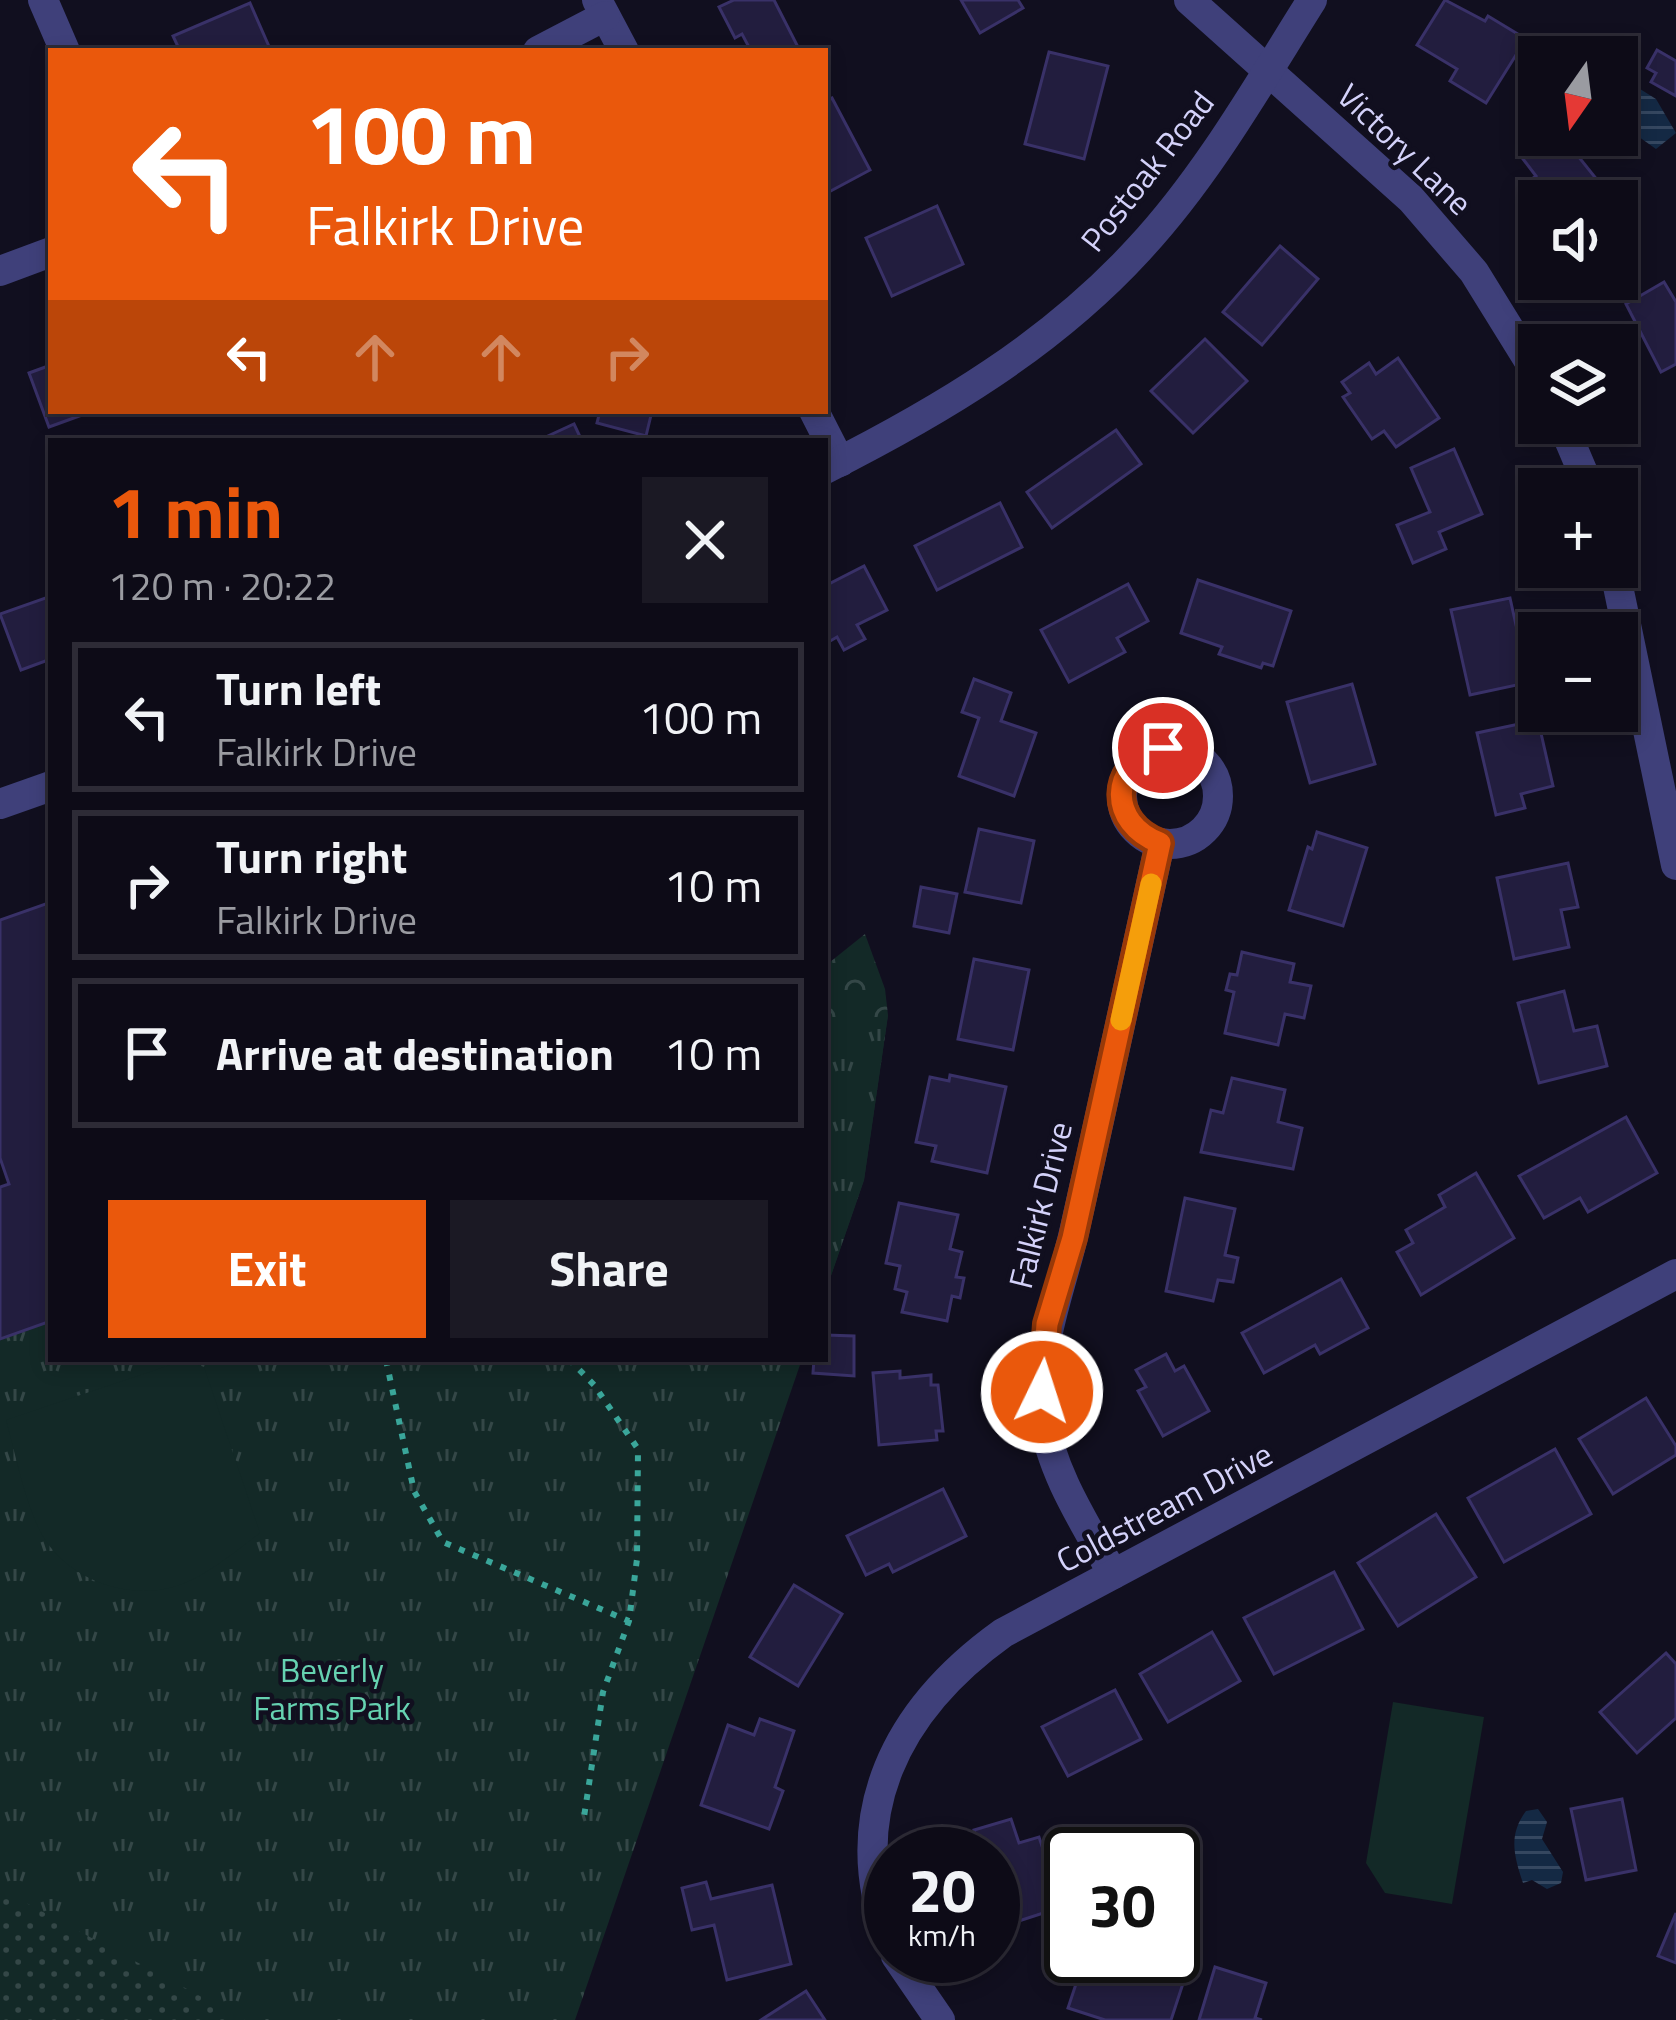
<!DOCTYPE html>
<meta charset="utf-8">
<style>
:root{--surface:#0d0b17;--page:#1b1924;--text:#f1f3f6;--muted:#9a9ba1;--line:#2d2b36;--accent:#ea580c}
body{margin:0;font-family:"Titillium Web",sans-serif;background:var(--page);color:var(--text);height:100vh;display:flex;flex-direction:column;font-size:45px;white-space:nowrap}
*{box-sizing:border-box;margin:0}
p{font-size:39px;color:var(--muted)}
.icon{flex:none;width:66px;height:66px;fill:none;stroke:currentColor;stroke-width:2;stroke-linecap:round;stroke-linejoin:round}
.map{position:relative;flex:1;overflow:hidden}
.side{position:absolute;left:48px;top:438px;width:780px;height:924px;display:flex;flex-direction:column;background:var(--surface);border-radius:0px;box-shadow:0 6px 18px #0003,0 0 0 3px var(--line)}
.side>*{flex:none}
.top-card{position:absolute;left:48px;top:48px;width:780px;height:366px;border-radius:0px;box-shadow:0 6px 18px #0003,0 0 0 3px var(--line);background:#ea580c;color:#fff;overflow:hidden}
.needle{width:78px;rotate:194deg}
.fabs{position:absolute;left:1518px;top:36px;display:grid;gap:24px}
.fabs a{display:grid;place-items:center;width:120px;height:120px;border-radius:0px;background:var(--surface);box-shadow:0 6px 18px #0003,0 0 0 3px var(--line);font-size:60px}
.speed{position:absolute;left:864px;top:1827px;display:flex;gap:24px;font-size:60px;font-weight:700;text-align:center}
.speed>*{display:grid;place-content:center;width:156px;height:156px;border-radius:50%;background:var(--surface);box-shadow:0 6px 18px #0003,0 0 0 3px var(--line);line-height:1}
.speed small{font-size:30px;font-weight:400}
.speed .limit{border:6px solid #111;border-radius:18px;background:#fff;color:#111}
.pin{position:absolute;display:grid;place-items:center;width:102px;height:102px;color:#fff;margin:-51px;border:6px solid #fff;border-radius:50%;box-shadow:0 3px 12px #0007}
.me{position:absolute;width:132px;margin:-66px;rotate:4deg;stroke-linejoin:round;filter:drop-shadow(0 0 9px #0008)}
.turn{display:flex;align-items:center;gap:42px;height:252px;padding:0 60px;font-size:54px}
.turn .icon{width:156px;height:156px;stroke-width:2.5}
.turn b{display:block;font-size:84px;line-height:102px}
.lanes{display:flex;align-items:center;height:114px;padding:0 60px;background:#0003;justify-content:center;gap:60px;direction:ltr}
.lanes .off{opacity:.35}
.round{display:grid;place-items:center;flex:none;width:126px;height:126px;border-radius:0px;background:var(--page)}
.head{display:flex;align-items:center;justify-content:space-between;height:204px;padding:0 60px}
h1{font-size:72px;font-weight:700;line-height:90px;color:var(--accent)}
.cta{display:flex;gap:24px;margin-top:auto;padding:24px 60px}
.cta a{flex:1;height:138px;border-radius:0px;background:var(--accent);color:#fff;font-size:48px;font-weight:700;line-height:138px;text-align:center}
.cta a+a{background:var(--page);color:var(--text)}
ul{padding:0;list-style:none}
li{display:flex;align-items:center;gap:36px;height:150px;margin:0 24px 18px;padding:0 36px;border:6px solid var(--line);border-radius:0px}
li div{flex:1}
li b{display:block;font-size:45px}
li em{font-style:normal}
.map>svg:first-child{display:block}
.grass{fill:url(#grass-dots)}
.forest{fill:url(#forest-crowns)}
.park{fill:url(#park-tufts)}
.garden{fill:#132927}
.water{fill:url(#water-rules)}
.building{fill:#221d3e;stroke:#393168;stroke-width:3}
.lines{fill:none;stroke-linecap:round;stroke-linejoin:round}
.path{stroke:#3aa69a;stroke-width:6;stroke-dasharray:6 9;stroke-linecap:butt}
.minor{stroke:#3f407a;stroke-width:30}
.tertiary{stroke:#3f407a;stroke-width:30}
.route-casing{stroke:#983908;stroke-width:30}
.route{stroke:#ea580c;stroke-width:21}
.slow{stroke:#f59e0b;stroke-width:21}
.labels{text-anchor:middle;stroke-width:9;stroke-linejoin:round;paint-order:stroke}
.street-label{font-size:33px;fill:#d4d2fa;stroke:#110f1f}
.park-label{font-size:33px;fill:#66d2b1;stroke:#110f1f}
</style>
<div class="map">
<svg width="1676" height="2020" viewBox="0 0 1676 2020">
<defs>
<pattern id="grass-dots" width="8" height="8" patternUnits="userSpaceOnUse" patternTransform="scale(3)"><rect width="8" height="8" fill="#132927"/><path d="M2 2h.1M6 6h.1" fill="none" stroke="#344747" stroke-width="1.8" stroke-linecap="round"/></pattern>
<pattern id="forest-crowns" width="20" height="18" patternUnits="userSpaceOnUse" patternTransform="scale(3)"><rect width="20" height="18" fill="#132927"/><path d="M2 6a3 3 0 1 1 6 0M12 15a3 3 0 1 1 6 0" fill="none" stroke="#344747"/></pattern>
<pattern id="park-tufts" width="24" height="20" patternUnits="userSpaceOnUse" patternTransform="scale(3)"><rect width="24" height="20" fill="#132927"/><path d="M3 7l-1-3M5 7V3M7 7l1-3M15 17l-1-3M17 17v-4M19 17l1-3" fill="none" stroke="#344747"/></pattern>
<pattern id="water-rules" width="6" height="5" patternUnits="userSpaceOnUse" patternTransform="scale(3)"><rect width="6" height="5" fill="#142944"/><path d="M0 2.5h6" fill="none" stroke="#354760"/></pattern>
</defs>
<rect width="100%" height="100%" fill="#110f1f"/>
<path class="grass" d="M 0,1885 L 253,2020 L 0,2020 Z"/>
<path class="forest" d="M 865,934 L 885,989 L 888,1015 L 864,1180 L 825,1293 L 825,966 Z"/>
<g class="park">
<path d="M 888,1015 L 864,1180 L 825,1293 L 825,1039 Z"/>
<path d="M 51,1321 L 51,1359 L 802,1359 L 575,2020 L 245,2020 L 0,1889 L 0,1339 Z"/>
</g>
<g class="garden">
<path d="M 185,1360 L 204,1367 L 260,1533 C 237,1550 209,1574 182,1584 C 130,1604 62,1579 38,1527 C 23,1494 16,1456 6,1420 Z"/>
<path d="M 1393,1702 L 1484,1717 L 1452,1904 L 1385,1893 L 1366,1863 Z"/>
</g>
<g class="water">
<path d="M 1640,89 L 1656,99 L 1676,133 L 1656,149 L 1632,132 L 1633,124 L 1625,106 Z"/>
<path d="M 1538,1809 L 1547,1822 L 1542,1839 L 1563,1872 L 1561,1883 L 1547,1889 L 1532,1880 L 1523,1883 C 1514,1856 1508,1835 1526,1811 Z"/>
</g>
<g class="building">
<path d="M 734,0 L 774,0 L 800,51 L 751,51 L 742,34 L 735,38 L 719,7 Z"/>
<path d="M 961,0 L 1018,0 L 1023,8 L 980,33 Z"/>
<path d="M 1445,0 L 1485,21 L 1488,16 L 1526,39 L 1486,103 L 1450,81 L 1457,69 L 1417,45 Z"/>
<path d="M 250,3 L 271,51 L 180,51 L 173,36 Z"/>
<path d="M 1657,50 L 1676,61 L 1676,96 L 1651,82 L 1656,73 L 1647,68 Z"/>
<path d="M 1049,52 L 1108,66 L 1084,159 L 1025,144 Z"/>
<path d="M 832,98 L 870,170 L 825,194 L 825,101 Z"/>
<path d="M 1554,135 L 1566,150 L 1570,146 L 1614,201 L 1545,201 L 1529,181 L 1536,176 L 1523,159 Z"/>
<path d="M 937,206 L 963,264 L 892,296 L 866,238 Z"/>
<path d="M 1280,246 L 1318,279 L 1262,345 L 1223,312 Z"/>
<path d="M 1664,282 L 1676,302 L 1676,364 L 1661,372 L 1626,304 Z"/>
<path d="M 1205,339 L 1247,381 L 1193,433 L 1151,391 Z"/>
<path d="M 1398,358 L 1439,418 L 1396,447 L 1384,431 L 1372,439 L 1343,397 L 1350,393 L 1342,382 L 1369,363 L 1376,374 Z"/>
<path d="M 51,365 L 51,411 L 93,411 L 49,427 L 29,373 Z"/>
<path d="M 600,411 L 652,411 L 646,436 L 597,423 Z"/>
<path d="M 574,424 L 582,441 L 537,441 Z"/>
<path d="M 1116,430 L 1141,464 L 1052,528 L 1027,492 Z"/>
<path d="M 1454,449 L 1482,514 L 1439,532 L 1446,549 L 1413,563 L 1397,525 L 1430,512 L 1411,468 Z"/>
<path d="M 1000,503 L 1022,547 L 937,590 L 915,546 Z"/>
<path d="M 864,566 L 887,610 L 857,625 L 865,639 L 844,650 L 837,637 L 825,644 L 825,586 Z"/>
<path d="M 1198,580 L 1291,611 L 1273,666 L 1263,663 L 1261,668 L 1219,654 L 1222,647 L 1181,633 Z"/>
<path d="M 1128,584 L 1148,621 L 1117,638 L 1125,652 L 1069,682 L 1041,630 Z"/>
<path d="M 51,596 L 51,659 L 21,670 L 0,614 Z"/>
<path d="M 1510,598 L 1516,625 L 1522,624 L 1535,681 L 1470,695 L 1451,610 Z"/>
<path d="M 974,679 L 1011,693 L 1001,721 L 1036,733 L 1014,796 L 959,776 L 979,718 L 962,712 Z"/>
<path d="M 1352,684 L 1375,764 L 1310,783 L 1287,702 Z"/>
<path d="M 1538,720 L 1553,786 L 1521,794 L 1525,808 L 1496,815 L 1477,733 Z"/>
<path d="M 979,829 L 1034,841 L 1021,903 L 965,892 Z"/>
<path d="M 1317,832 L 1367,848 L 1343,926 L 1289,910 L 1308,847 L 1312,849 Z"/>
<path d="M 1568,863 L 1578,907 L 1561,910 L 1569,947 L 1514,959 L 1497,878 Z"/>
<path d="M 921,887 L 957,894 L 949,933 L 914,926 Z"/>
<path d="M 51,902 L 51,1321 L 0,1339 L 0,1187 L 9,1184 L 0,1158 L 0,920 Z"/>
<path d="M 1242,952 L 1294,964 L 1290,982 L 1311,986 L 1304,1018 L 1285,1014 L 1278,1045 L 1225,1033 L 1234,992 L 1226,990 L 1230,974 L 1237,975 Z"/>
<path d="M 974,959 L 1029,970 L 1013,1050 L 958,1039 Z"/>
<path d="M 1564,991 L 1574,1031 L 1597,1026 L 1607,1066 L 1539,1083 L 1518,1003 Z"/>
<path d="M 950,1075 L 1006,1087 L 987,1173 L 932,1161 L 936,1146 L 916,1142 L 930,1077 L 949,1081 Z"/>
<path d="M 1232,1078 L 1285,1090 L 1278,1122 L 1302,1128 L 1293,1169 L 1201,1152 L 1211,1110 L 1223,1113 Z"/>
<path d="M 1626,1117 L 1657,1173 L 1588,1212 L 1580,1198 L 1544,1218 L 1519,1176 Z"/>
<path d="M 1476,1173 L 1514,1238 L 1421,1295 L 1397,1252 L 1413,1243 L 1406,1230 L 1445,1207 L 1439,1195 Z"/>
<path d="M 1185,1198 L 1235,1209 L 1225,1255 L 1238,1258 L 1233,1282 L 1218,1280 L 1213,1301 L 1166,1291 Z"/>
<path d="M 899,1203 L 958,1215 L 950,1249 L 962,1252 L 956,1277 L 964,1278 L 960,1298 L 952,1296 L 947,1321 L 902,1312 L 907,1292 L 895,1289 L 900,1266 L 886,1263 Z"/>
<path d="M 1341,1279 L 1368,1328 L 1320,1354 L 1315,1345 L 1264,1373 L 1242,1333 Z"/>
<path d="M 825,1335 L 854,1336 L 854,1376 L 813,1373 L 814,1359 L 825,1359 Z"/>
<path d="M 1166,1354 L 1175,1371 L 1184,1366 L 1209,1411 L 1163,1436 L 1138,1391 L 1146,1387 L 1136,1370 Z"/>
<path d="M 900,1371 L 900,1378 L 931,1375 L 931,1385 L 938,1385 L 943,1431 L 936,1431 L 937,1440 L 879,1445 L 873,1373 Z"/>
<path d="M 1646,1398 L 1676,1446 L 1676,1455 L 1613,1494 L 1579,1439 Z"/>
<path d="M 1555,1449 L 1591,1514 L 1504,1562 L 1468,1498 Z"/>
<path d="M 943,1489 L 966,1536 L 893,1572 L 889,1564 L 866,1575 L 847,1536 Z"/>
<path d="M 1436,1514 L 1476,1577 L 1398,1626 L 1358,1563 Z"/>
<path d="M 1334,1572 L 1363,1629 L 1274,1674 L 1244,1618 Z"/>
<path d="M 794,1585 L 842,1614 L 798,1686 L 750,1657 Z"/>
<path d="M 1212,1632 L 1240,1681 L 1168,1722 L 1140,1674 Z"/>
<path d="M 1666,1653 L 1676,1664 L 1676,1718 L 1637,1753 L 1600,1712 Z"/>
<path d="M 1115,1690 L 1141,1739 L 1068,1776 L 1042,1727 Z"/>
<path d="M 760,1719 L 794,1731 L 775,1787 L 783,1791 L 769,1829 L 701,1805 L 728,1725 L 754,1735 Z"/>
<path d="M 1622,1799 L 1636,1870 L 1586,1880 L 1571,1809 Z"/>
<path d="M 1011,1819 L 1019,1843 L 1039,1837 L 1062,1907 L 997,1928 L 993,1917 L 993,1854 L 982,1854 L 974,1830 Z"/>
<path d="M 706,1882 L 711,1899 L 772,1885 L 791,1964 L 727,1980 L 714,1925 L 692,1930 L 682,1888 Z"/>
<path d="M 1676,1913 L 1676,1963 L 1658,1956 Z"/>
<path d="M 1173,1943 L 1194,1950 L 1171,2020 L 1105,2020 L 1068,2008 L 1084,1960 L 1106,1967 L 1109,1958 L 1123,1963 L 1125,1956 L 1173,1956 Z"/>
<path d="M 1215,1967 L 1266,1983 L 1255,2018 L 1262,2020 L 1199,2020 Z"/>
<path d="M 806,1991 L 825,2020 L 761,2020 Z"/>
</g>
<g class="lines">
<g class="path">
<path d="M 569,1359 L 594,1385 L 638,1449 L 637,1559 L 629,1621 L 603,1692 L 584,1817"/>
<path d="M 386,1360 L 414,1491 L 443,1542 L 629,1621"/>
</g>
<g class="minor">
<path d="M 43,0 L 65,51"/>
<path d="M 597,0 L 624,51"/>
<path d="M 538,51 L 605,16"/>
<path d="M 0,271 L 51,252"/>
<path d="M 814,411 L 840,462"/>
<circle cx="1170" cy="796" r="48"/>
<path d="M 1113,1574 C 1086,1525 1051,1473 1043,1416 C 1034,1349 1061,1292 1075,1228 C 1104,1100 1132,972 1160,843"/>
<path d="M 891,1944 C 841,1815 897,1709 1003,1633 L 1676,1274"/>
<path d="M 896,1956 L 940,2020"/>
</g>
<g class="tertiary">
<path d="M 1189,0 L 1411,199 L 1474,272 L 1539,377"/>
<path d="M 1562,423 L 1590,489"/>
<path d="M 825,469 C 940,411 1051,345 1139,249 C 1207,176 1259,84 1312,0"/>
<path d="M 1614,567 L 1676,865"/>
<path d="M 0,804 L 51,786"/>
</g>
</g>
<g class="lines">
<g class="route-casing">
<path id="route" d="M 1042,1392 L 1047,1324 L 1073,1238 L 1160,843 C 1108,823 1108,764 1163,748"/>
</g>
<use href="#route" class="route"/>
<path class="slow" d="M 1121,1020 L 1151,884"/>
</g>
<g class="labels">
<g class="street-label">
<text transform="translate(1405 149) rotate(44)" y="12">Victory Lane</text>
<text transform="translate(1147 171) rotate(-52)" y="12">Postoak Road</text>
<text transform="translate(1040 1205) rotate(-76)" y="12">Falkirk Drive</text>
<text transform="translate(1164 1507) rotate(-28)" y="12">Coldstream Drive</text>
</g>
<g class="park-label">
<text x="332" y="1682">Beverly<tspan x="332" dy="38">Farms Park</tspan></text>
</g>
</g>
</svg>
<div class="fabs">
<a><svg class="needle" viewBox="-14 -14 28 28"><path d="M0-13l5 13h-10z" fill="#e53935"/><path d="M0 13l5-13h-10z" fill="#9a9ba1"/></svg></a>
<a><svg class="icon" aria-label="sound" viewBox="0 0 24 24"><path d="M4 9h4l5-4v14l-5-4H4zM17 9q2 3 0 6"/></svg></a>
<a><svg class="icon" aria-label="layers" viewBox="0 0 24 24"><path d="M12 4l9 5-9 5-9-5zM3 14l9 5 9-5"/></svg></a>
<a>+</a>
<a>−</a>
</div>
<div class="speed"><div>20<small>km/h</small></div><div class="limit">30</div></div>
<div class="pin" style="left:1163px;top:748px;background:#d93025"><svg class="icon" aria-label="arrive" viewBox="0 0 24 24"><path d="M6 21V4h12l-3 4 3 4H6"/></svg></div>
<svg class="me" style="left:1042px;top:1392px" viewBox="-20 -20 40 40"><circle r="17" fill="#ea580c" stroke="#fff" stroke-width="3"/><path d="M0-11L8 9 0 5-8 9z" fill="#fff"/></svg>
<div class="top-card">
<div class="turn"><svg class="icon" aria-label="left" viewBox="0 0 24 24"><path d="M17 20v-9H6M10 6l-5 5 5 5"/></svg><div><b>100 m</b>Falkirk Drive</div></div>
<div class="lanes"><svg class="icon" aria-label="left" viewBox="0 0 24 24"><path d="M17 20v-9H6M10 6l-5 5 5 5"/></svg><svg class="icon off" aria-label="ahead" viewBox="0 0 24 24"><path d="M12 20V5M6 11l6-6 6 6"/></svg><svg class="icon off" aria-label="ahead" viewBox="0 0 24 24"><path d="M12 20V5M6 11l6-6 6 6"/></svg><svg class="icon off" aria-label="right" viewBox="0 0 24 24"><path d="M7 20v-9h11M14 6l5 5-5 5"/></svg></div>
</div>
<section class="side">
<div class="head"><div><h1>1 min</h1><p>120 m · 20:22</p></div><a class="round"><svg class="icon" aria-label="close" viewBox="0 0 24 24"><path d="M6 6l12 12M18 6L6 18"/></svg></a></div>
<ul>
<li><svg class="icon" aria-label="left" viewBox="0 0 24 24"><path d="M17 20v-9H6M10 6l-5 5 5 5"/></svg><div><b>Turn left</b><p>Falkirk Drive</p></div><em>100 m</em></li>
<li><svg class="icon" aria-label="right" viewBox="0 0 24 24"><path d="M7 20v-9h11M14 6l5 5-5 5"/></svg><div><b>Turn right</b><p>Falkirk Drive</p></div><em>10 m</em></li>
<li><svg class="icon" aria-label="arrive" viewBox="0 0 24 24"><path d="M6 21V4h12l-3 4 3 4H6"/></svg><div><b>Arrive at destination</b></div><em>10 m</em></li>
</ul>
<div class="cta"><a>Exit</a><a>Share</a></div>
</section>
</div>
